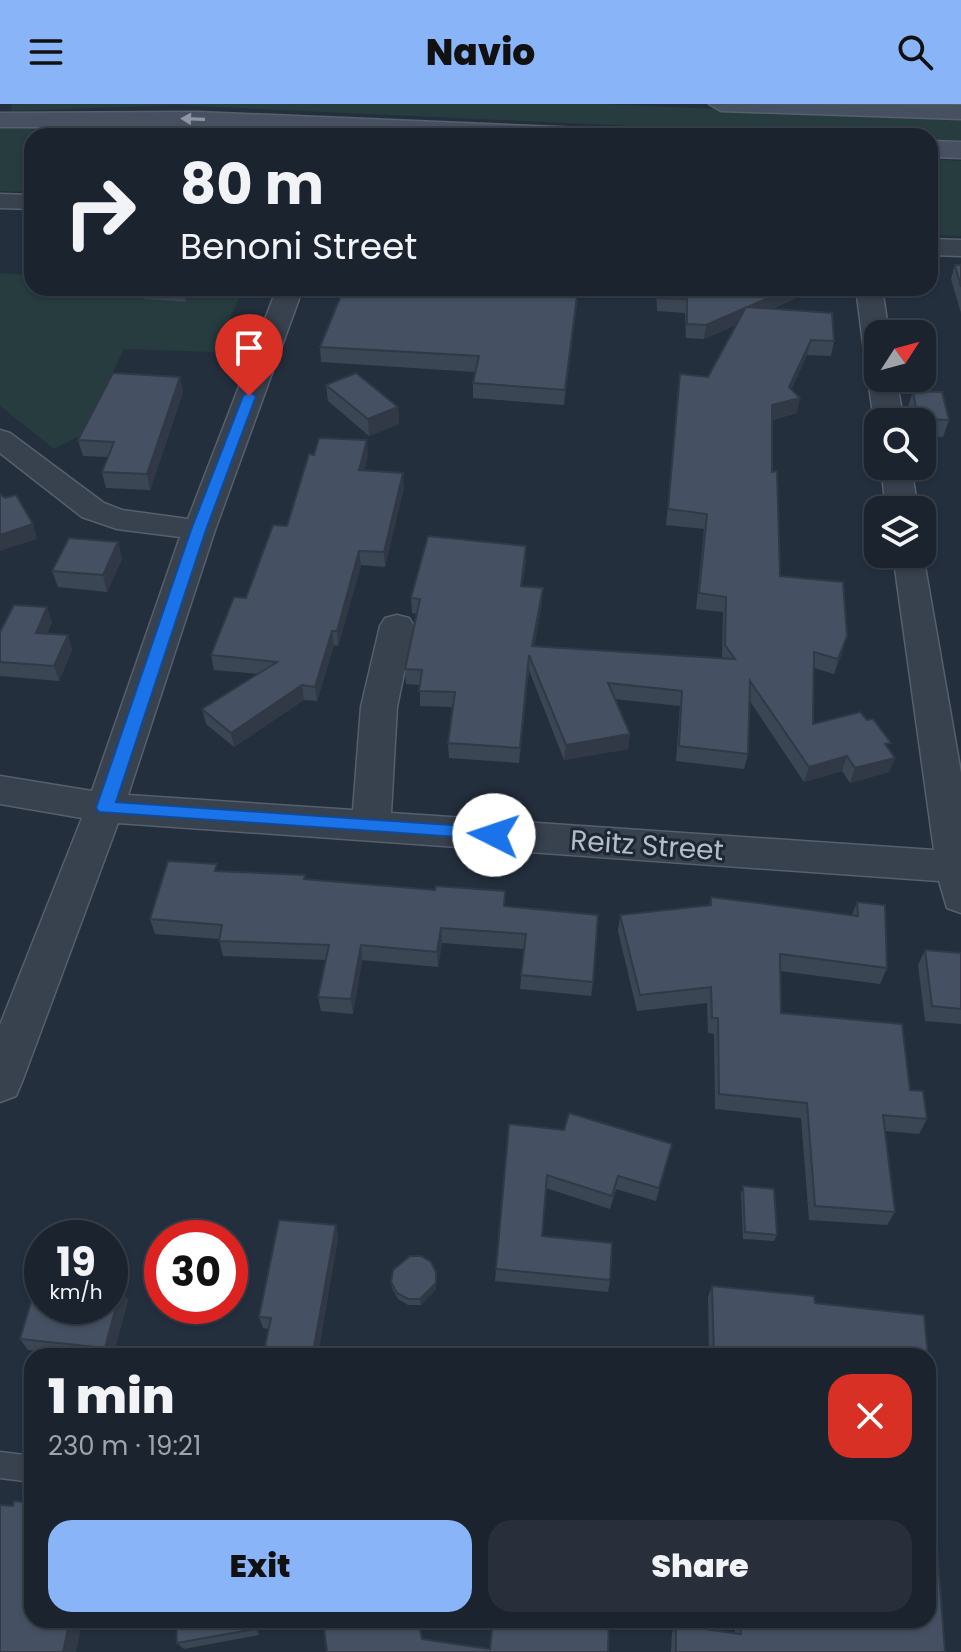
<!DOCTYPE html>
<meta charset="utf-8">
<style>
:root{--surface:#1b232e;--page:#282f3a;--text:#f1f3f6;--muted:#a0a4aa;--line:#39404a;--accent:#8ab4f8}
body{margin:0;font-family:Poppins,sans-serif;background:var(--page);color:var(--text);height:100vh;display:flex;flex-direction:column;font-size:30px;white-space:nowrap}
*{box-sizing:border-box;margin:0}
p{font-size:26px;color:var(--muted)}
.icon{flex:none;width:44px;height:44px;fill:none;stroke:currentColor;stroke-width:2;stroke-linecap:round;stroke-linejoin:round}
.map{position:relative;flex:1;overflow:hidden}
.sheet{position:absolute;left:24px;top:1244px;width:912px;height:280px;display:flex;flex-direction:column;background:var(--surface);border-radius:24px;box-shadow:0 2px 6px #0004,0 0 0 2px var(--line)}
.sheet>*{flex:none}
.hud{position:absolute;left:24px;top:24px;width:914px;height:168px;border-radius:24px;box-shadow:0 2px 6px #0004,0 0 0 2px var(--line);background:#1b232e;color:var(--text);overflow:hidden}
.needle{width:52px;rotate:54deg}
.controls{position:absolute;left:864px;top:216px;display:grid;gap:16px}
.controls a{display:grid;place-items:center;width:72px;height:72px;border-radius:16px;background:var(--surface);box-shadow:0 2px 6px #0004,0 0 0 2px var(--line);font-size:40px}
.speed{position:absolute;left:24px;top:1116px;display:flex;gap:16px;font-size:40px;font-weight:700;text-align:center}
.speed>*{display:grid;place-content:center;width:104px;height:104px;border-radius:50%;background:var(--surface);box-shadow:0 2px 6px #0004,0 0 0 2px var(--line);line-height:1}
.speed small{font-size:20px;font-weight:400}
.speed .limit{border:12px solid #d22;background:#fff;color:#111}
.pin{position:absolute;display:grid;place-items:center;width:68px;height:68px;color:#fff;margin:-82px -34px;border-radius:50% 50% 50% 0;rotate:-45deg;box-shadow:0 0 8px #0007}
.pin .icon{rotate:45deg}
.me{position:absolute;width:88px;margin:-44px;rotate:274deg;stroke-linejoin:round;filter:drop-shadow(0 0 6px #0008)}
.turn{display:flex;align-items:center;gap:28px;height:168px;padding:0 24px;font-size:36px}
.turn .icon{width:104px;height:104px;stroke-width:2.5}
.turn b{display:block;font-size:56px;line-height:68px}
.round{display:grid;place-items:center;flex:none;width:84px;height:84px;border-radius:24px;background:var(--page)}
.headline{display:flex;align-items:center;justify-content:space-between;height:136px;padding:0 24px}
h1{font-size:48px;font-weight:800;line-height:60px}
.button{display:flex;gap:16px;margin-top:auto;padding:16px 24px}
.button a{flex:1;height:92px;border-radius:24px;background:var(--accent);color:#111;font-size:32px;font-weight:800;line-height:92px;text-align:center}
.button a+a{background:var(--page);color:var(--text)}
header{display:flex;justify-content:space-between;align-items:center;height:104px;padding:0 24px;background:var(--accent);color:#111;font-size:36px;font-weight:800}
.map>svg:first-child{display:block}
.green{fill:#263c3f}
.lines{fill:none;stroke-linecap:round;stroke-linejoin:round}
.lane-casing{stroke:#565f6c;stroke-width:3}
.street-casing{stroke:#565f6c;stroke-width:3}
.secondary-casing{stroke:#565f6c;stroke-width:3}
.lane{fill:#38414e;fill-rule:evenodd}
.street{fill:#38414e;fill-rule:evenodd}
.secondary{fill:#465061;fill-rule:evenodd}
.wall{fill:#3b4654}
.shaded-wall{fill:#303945}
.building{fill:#455162;stroke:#303945;stroke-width:2}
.oneway{fill:#8e96a5}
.route{fill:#1a73e8;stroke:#114b97;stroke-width:2}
.labels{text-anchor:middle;stroke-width:6;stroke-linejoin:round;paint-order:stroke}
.street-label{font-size:28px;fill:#b4bcc9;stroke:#1d2633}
</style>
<header><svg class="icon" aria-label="menu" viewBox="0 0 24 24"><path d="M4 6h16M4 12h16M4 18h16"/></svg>Navio<svg class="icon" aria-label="search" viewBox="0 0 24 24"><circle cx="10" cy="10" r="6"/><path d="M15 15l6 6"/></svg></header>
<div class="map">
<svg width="961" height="1548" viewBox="0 0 961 1548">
<rect width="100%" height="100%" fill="#242f3e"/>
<g class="green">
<path d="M 12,0 L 605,0 L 961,16 L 961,37 L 930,36 L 930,32 L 847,32 L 175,1 L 11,7 Z"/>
<path d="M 152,18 L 448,32 L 32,32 L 32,88 L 0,87 L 0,21 Z"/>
<path d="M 930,55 L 961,57 L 961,132 L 930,131 Z"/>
<path d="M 0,169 L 32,171 L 32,184 L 243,185 L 215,248 L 124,245 L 83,330 L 54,345 L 0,302 Z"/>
</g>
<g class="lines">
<g class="lane-casing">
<path id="lane" d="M 0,1348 L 32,1352 L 32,1378 L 0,1374 Z"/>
</g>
<g class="street-casing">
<g id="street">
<path d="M 0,90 L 32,91 L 32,105 L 0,104 Z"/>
<path d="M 930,135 L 961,136 L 961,152 L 930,151 Z"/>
<path d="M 277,184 L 303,184 L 215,426 L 128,691 L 353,706 L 361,603 L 380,522 L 385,514 L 397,511 L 409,514 L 414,522 L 397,603 L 391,709 L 934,746 L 893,450 L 922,450 L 922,445 L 961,669 L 961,809 L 947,804 L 939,777 L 118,719 L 22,978 L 16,992 L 0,998 L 0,921 L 82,714 L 0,700 L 0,672 L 92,687 L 180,433 L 117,425 L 82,413 L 0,349 L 0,326 L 10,329 L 104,399 L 122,406 L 188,415 Z"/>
<path d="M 856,184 L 882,184 L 889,230 L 878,230 L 878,255 L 868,253 L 864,247 Z"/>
<path d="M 878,267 L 878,274 L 896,274 L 904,318 L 878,318 L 878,323 L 874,318 L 868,274 Z"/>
<path d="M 881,362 L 911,362 L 918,406 L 886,406 Z"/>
</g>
</g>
<g class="secondary-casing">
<g id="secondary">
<path d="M 709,0 L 961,1 L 961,15 L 721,7 Z"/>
<path d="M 198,8 L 607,25 L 619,32 C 413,32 207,22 0,23 L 0,9 Z"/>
<path d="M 930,37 L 961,38 L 961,54 L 930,53 Z"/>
</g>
</g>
<use href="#lane" class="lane"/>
<use href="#street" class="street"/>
<use href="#secondary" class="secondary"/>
</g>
<g class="wall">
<path d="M 955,161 L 961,161 L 961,209 L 951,175 Z"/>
<path d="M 142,184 L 193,184 L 186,198 L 144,195 Z"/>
<path d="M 579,184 L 564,301 L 473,294 L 473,279 L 475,268 L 321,258 L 320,243 Z"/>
<path d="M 656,184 L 814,184 L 814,186 L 772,205 L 834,237 L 831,252 L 807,251 L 791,285 L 797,309 L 772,316 L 772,368 L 780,472 L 843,547 L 834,570 L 814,564 L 813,620 L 888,645 L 895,654 L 889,668 L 850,679 L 842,667 L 804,678 L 749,596 L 748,650 L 744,665 L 676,657 L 680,602 L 615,595 L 630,630 L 628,645 L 564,656 L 529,566 L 519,659 L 449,654 L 448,639 L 453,603 L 420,602 L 420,581 L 406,580 L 405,565 L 417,510 L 412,509 L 411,494 L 526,457 L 522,482 L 542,499 L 534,542 L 722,554 L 723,508 L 696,505 L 704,425 L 666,421 L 678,285 L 708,273 L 736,221 L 704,235 L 686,234 L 685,209 L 657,207 Z"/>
<path d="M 180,273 L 183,288 L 150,386 L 106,384 L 102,368 L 108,353 L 83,352 L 78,336 Z"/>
<path d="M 326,281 L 398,303 L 399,320 L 369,332 L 328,297 Z"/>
<path d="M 913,287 L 949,316 L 943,333 L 922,332 L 922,318 L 911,318 L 908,303 Z"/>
<path d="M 368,351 L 364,366 L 404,383 L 385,463 L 361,461 L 338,542 L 334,541 L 317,597 L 304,596 L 234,643 L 206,620 L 202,605 L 258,570 L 214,566 L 211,551 L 246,494 Z"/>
<path d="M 118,438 L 122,455 L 107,488 L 58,483 L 52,467 Z"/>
<path d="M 52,518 L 47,530 L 68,531 L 72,546 L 59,577 L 0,572 L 0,528 Z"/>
<path d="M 218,768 L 306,775 L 504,802 L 593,878 L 591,892 L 520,885 L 524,845 L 442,839 L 438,863 L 362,856 L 353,910 L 321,907 L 318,893 L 326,856 L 223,852 L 219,835 L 155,830 L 150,815 Z"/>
<path d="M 711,793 L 852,811 L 857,798 L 887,864 L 880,880 L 780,867 L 781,909 L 910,986 L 927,1015 L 919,1030 L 885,1027 L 895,1108 L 887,1121 L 809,1116 L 801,1014 L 715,1005 L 714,930 L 708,929 L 707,899 L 637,907 L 618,827 L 620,811 L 709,801 Z"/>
<path d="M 925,846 L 961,849 L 961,920 L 925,917 L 918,861 Z"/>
<path d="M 509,1020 L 672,1040 L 656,1097 L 616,1085 L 610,1105 L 546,1084 L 542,1132 L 610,1176 L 608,1188 L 495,1177 Z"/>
<path d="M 743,1082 L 777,1131 L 774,1137 L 743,1135 L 741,1089 Z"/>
<path d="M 336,1121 L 338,1134 L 318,1249 L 322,1249 L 323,1252 L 263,1252 L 269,1225 L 263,1224 L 259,1213 Z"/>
<path d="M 391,1178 L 436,1185 L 421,1201 L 408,1201 L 398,1195 L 392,1184 Z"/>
<path d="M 712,1182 L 815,1199 L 928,1252 L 709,1252 L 708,1193 Z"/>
<path d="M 121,1184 L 128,1196 L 113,1252 L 82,1252 L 28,1246 L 20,1235 Z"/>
<path d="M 259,1516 L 259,1531 L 184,1545 L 177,1539 Z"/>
<path d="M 735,1516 L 928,1516 L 945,1548 L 671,1548 L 672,1528 L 676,1521 L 735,1530 Z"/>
</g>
<g class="shaded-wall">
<path d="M 184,184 L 193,184 L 186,198 Z"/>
<path d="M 578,184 L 579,184 L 564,301 L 565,286 Z"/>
<path d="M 791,184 L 814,184 L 814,186 L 704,235 L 706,221 Z"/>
<path d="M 811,236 L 807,251 L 786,298 L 800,294 L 797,309 L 769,316 L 772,301 L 789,283 Z"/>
<path d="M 180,273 L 183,288 L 150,386 L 147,370 Z"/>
<path d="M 398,303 L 399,320 L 369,332 L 368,315 Z"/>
<path d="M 367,336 L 368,351 L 361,380 L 359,366 Z"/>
<path d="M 403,369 L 404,383 L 385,463 L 384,448 Z"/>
<path d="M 33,420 L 37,435 L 0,447 L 0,431 Z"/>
<path d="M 118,438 L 122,455 L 107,488 L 103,471 Z"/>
<path d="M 526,442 L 526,457 L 520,497 L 521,482 Z"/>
<path d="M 359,447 L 361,461 L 338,542 L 337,527 Z"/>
<path d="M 543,484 L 542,499 L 532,557 L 532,542 Z"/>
<path d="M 47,503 L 52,518 L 41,544 L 36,529 Z"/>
<path d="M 332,527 L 334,541 L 317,597 L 315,583 Z"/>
<path d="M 68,531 L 72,546 L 59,577 L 54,562 Z"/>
<path d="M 847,532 L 843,547 L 834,570 L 838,555 Z"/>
<path d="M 529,551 L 529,566 L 519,659 L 520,644 Z"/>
<path d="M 302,581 L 304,596 L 234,643 L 231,629 Z"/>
<path d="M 630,630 L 628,645 L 564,656 L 566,641 Z"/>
<path d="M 847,652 L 842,667 L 804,678 L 809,663 Z"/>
<path d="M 895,654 L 889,668 L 850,679 L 855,664 Z"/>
<path d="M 441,824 L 442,839 L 438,863 L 437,848 Z"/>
<path d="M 361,841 L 362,856 L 353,910 L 351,895 Z"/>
<path d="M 336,1121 L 338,1134 L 317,1252 L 313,1248 Z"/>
<path d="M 436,1168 L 436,1185 L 421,1201 L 420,1195 Z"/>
<path d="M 121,1184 L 128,1196 L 113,1252 L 110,1252 L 105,1244 Z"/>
<path d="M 70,1516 L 83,1516 L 76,1548 L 63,1548 Z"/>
<path d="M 254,1516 L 259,1516 L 259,1531 L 255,1525 Z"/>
</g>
<g class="building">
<path d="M 955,161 L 961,161 L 961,183 Z"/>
<path d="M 344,184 L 578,184 L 565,286 L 473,279 L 479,252 L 320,243 Z"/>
<path d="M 658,184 L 791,184 L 706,221 L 687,220 L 687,195 L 658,194 Z"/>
<path d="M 746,203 L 832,209 L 834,237 L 811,236 L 789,283 L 800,294 L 772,301 L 772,368 L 777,367 L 780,472 L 843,478 L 847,532 L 838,555 L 814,548 L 813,620 L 860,608 L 867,616 L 873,615 L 891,639 L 885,640 L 895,654 L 855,664 L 847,652 L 809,663 L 750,577 L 748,650 L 679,642 L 682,587 L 608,579 L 630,630 L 566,641 L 529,551 L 520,644 L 448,639 L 455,588 L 419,587 L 422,566 L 405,565 L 420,495 L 411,494 L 428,432 L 526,442 L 521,482 L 543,484 L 532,542 L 735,555 L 725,541 L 726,493 L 699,489 L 707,410 L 668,405 L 680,270 L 708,273 Z"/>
<path d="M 113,269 L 180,273 L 147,370 L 102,368 L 114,338 L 78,336 Z"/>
<path d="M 356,269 L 398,303 L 368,315 L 326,281 Z"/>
<path d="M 913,287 L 942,288 L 949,316 L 918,315 Z"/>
<path d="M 319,334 L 367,336 L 359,366 L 403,369 L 384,448 L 359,447 L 337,527 L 332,527 L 315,583 L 302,581 L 231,629 L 202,605 L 277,558 L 211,551 L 234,493 L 246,494 L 273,421 L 287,422 L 309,350 L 314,351 Z"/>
<path d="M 0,390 L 5,394 L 16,391 L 33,420 L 0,431 Z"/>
<path d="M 69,434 L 118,438 L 103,471 L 52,467 Z"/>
<path d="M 14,501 L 47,503 L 36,529 L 68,531 L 54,562 L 0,558 L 0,528 Z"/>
<path d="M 168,757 L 217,760 L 215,767 L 305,771 L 304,775 L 435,786 L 436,782 L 505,787 L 504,802 L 598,811 L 593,878 L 521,871 L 526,830 L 441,824 L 437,848 L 361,841 L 351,895 L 318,893 L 329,841 L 219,837 L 222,821 L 150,815 Z"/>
<path d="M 711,793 L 858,812 L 857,798 L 885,801 L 887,864 L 780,850 L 781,909 L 902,920 L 910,986 L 923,987 L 927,1015 L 883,1011 L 895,1108 L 815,1102 L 807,999 L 719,990 L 718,914 L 712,914 L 711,883 L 640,891 L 620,811 L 711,801 Z"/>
<path d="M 925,846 L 961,849 L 961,905 L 932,902 Z"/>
<path d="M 569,1009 L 672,1040 L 659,1084 L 618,1072 L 612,1092 L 547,1071 L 542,1132 L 612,1139 L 610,1176 L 496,1165 L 509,1020 L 564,1026 Z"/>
<path d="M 743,1082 L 774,1085 L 777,1131 L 745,1128 Z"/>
<path d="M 279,1116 L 336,1121 L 313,1248 L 322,1249 L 322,1252 L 263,1252 L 271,1214 L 259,1213 Z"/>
<path d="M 410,1152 L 421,1152 L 431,1158 L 436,1168 L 436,1179 L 420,1195 L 408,1195 L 397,1189 L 391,1178 L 393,1166 Z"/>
<path d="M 38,1175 L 42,1176 L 42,1202 L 110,1202 L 110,1183 L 121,1184 L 105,1244 L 20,1235 Z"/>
<path d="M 712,1182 L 814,1192 L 815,1199 L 924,1211 L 928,1252 L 714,1252 Z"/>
<path d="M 928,1256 L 931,1285 L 928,1284 Z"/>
<path d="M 14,1397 L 32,1399 L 32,1516 L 70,1516 L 63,1548 L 0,1548 L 0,1401 L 13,1402 Z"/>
<path d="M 928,1428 L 936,1430 L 945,1548 L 676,1548 L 676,1521 L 741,1530 L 741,1516 L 928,1516 Z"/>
<path d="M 176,1516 L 254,1516 L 255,1525 L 177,1539 Z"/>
<path d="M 323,1516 L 418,1516 L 422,1535 L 490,1545 L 493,1516 L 609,1516 L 608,1548 L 327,1548 Z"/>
</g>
<defs><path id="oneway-solid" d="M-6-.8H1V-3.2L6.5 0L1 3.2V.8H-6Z" transform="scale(2)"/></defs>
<use class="oneway" href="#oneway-solid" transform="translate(193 15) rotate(-178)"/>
<path class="route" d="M 249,288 L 256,292 L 206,426 L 116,698 L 494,724 L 501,726 L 501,736 L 99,708 L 96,704 L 191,426 L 243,292 Z"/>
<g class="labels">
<g class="street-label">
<text transform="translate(647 741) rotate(4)" y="10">Reitz Street</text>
</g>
</g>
</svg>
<div class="controls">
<a><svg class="needle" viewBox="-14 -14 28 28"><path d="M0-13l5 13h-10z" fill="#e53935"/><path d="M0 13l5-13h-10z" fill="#a0a4aa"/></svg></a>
<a><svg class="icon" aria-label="search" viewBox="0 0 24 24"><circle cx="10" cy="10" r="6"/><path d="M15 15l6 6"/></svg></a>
<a><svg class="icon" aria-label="layers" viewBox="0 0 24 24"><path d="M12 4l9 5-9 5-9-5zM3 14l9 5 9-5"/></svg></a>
</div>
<div class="speed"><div>19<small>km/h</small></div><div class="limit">30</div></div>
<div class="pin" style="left:249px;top:292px;background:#d93025"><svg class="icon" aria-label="arrive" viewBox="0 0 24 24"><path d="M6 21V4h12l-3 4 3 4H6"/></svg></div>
<svg class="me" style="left:494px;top:731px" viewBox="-20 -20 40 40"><circle r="19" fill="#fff"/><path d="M0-13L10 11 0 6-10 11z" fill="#1a73e8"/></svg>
<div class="hud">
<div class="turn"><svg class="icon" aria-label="right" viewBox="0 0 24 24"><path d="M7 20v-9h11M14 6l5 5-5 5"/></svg><div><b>80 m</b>Benoni Street</div></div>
</div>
<section class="sheet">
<div class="headline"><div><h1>1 min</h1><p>230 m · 19:21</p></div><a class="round" style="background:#d93025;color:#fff"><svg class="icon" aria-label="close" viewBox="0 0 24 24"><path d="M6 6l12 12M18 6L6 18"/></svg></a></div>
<div class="button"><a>Exit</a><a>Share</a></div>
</section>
</div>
